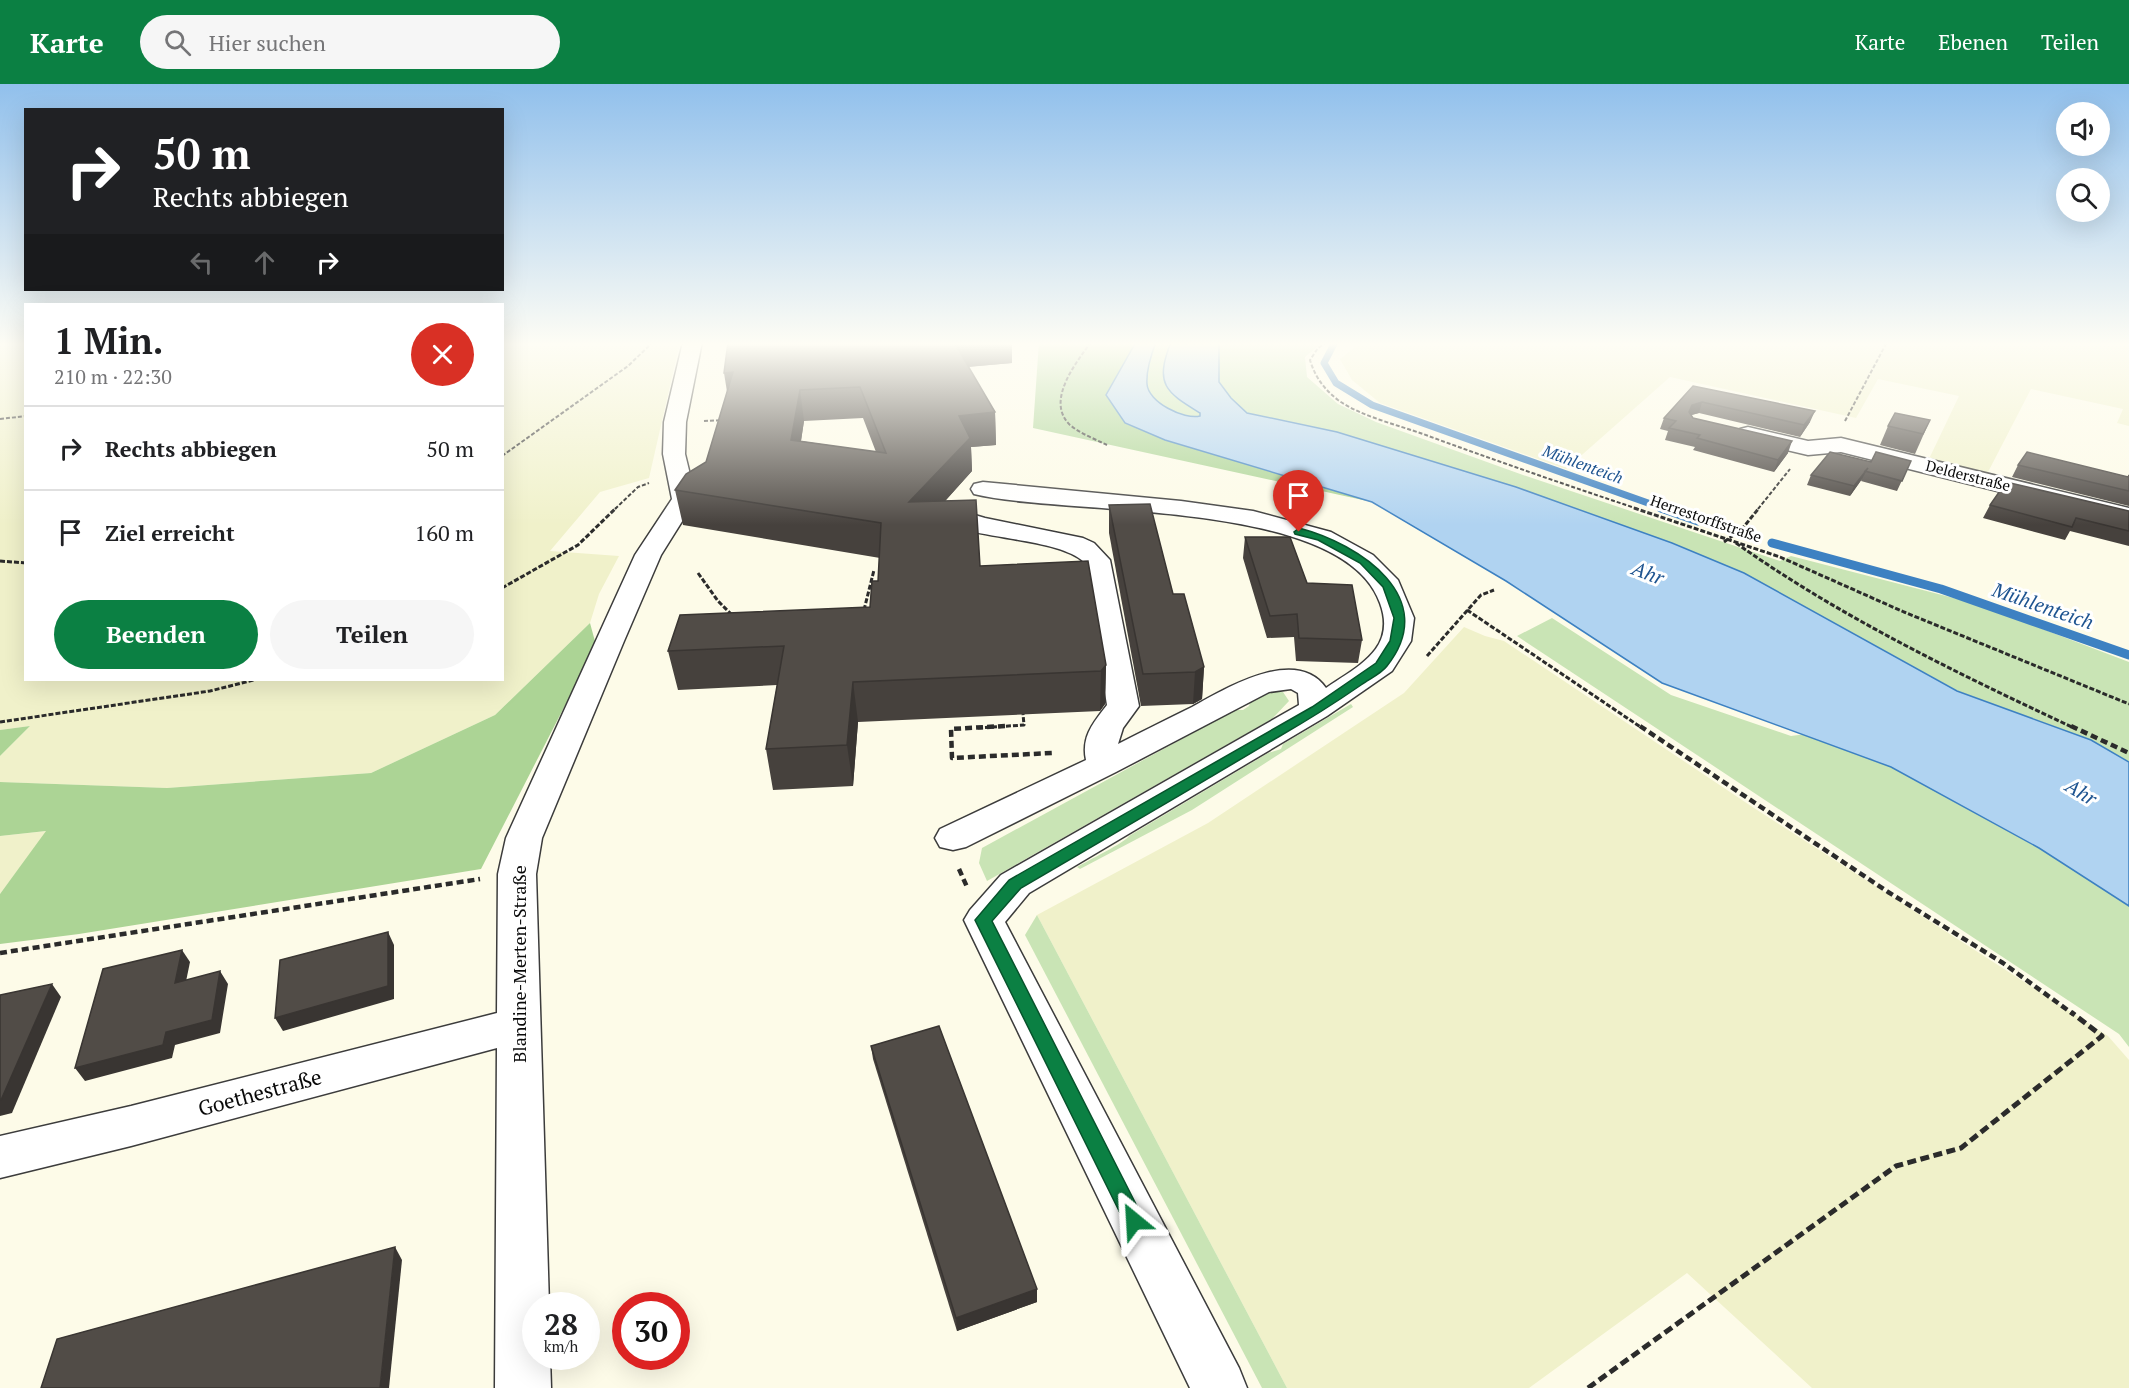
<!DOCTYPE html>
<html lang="de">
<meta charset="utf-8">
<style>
:root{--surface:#fff;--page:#f6f6f6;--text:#202124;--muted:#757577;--line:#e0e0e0;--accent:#0b8043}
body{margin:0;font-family:"PT Serif",serif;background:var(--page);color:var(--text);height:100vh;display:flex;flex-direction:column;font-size:22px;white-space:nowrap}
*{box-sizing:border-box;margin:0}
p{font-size:20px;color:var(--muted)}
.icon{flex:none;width:33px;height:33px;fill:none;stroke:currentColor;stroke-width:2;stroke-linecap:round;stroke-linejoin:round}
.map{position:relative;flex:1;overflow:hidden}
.panel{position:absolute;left:24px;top:219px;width:480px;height:378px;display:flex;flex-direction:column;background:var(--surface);border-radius:0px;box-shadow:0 6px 24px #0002}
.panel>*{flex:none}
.top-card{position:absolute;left:24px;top:24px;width:480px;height:183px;border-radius:0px;box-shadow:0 6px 24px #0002;background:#202124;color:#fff;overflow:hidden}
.fabs{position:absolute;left:2056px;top:18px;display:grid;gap:12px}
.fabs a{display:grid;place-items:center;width:54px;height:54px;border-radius:50%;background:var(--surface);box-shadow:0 6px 24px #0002;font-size:30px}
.speed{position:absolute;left:522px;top:1208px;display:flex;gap:12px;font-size:30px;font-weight:700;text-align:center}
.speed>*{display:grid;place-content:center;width:78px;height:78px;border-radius:50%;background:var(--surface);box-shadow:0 6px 24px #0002;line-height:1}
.speed small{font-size:15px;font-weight:400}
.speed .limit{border:9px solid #d22;background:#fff;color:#111}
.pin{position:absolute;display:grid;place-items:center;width:51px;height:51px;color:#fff;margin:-62px -26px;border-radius:50% 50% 50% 0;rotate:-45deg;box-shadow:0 0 6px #0007}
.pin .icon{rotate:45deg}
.me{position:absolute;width:66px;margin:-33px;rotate:333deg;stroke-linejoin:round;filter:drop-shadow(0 0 4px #0008)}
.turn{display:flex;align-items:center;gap:21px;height:126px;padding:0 30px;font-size:27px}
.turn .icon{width:78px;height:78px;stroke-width:2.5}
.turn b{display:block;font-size:42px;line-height:51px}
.lanes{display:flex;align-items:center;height:57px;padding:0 30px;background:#0003;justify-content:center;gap:30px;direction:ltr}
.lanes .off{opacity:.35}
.round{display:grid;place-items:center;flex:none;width:63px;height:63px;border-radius:32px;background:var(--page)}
.overview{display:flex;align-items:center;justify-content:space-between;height:102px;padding:0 30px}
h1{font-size:36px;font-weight:700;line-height:45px}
.cta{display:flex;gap:12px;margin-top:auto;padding:12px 30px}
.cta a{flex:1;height:69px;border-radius:36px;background:var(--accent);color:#fff;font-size:24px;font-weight:700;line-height:69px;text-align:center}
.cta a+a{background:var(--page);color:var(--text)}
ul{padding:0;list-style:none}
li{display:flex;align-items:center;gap:18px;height:84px;padding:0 30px;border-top:2px solid var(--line)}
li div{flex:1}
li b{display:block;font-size:22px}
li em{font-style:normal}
header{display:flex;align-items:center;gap:36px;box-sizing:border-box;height:84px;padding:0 30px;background:var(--accent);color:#fff}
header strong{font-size:28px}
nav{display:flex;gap:33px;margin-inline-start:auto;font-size:21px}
.search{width:420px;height:54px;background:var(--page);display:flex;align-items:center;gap:15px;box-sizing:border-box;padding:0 21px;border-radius:33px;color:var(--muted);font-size:22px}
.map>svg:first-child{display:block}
.farmland{fill:#f0f1ca}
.green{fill:#c9e4b5}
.forest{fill:#acd495}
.water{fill:#b0d3f1;stroke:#3d81c2;stroke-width:1.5}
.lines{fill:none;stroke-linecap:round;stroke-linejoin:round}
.stream-far1{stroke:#3d81c2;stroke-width:7}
.stream{stroke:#3d81c2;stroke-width:9}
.minor-casing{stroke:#3c3c3c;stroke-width:3}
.path-far3{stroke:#2b2b2b;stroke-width:2;stroke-dasharray:4 2;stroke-linecap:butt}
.path-far2{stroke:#2b2b2b;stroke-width:3;stroke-dasharray:5 2;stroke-linecap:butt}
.path-far1{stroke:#2b2b2b;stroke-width:4.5;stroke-dasharray:7 4;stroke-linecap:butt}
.path{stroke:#2b2b2b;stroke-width:5;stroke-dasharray:9 4.5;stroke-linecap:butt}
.minor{fill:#fff;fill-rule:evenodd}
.wall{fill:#46413d;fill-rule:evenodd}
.shaded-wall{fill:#393532}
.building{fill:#514c47;stroke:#393532;stroke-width:1.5;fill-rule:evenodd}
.route{fill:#0b8043;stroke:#07532c;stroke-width:1.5}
.labels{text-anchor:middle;stroke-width:6;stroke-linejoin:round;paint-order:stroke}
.far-street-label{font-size:15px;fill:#090909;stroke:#fff}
.far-water-label{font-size:16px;font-style:italic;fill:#1e5490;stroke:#fff}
.street-label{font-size:18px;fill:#090909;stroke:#fff}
.water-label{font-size:20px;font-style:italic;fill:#1e5490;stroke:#fff}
.near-street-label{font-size:21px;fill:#090909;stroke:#fff}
</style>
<header>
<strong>Karte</strong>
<div class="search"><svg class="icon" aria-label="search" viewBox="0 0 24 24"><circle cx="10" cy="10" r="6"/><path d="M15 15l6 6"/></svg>Hier suchen</div>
<nav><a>Karte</a><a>Ebenen</a><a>Teilen</a></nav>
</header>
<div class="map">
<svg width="2129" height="1304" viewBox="0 0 2129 1304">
<rect width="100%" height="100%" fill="#fdfbe8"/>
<g class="farmland">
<path d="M 0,258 L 25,258 L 26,596 L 502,596 L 503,258 L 680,258 L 649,394 L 600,408 L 550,467 L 619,472 L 599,510 L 590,539 L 495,631 L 371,689 L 167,704 L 0,698 L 0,672 L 30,642 L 0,646 Z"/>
<path d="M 1361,258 L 2129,258 L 2129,342 L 2117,339 L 2123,325 L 2031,305 L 1987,390 L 1928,377 L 1959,312 L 1878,295 L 1856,334 L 1670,293 L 1566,385 L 1380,319 L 1352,296 L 1340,275 Z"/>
<path d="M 1464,543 L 1485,552 L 1504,557 L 1754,724 L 2108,952 L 2129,976 L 2129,1304 L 1812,1304 L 1687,1189 L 1529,1304 L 1287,1304 L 1037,831 L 1208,739 L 1404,609 Z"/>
<path d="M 47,747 L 0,810 L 0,752 Z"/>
</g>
<g class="green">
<path d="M 1156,258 L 1171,258 C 1155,299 1165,309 1200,329 L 1200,332 C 1184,336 1148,318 1147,300 C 1145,286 1151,271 1156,258 Z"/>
<path d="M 1219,258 L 1323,258 L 1305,273 L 1307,293 L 1338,320 L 1376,338 L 1523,391 L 1780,477 L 1791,472 L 1977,520 L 2129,578 L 2129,678 L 2091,656 L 1958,607 L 1744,489 L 1672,459 L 1516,403 L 1337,348 L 1247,329 L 1231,314 L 1219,298 Z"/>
<path d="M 1552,534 L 1671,611 L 1791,652 L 1806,650 L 1891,683 L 2039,764 L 2129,822 L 2129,963 L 2119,950 L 1517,552 Z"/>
<path d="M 1268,608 L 1283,608 L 1289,617 L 1272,635 L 987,797 L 979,779 L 982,764 L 1235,626 L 1243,626 L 1249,622 L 1250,618 Z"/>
<path d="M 1351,620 L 1353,623 L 1192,726 L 1080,785 L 1077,783 C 1087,777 1126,758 1129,752 L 1268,669 L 1281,665 L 1283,660 Z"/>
<path d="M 1037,831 L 1287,1304 L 1262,1304 L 1025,851 Z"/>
</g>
<g class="forest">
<path d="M 1039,258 L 1136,258 L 1107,311 L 1125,339 L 1165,356 L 1372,418 L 1033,344 Z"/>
<path d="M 590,539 L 596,561 L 481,785 L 79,850 L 0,860 L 0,810 L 46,747 L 0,752 L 0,698 L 167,704 L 371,689 L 495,631 Z"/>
<path d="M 30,642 L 0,672 L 0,646 Z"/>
</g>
<path class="water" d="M 1136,258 L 1156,258 C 1151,271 1146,286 1147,300 C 1148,318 1184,336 1200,332 L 1200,329 C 1166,308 1154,301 1171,258 L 1219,258 L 1219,298 L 1231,314 L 1247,329 L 1337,348 L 1516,403 L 1672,459 L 1744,489 L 1957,607 L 2091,656 L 2129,678 L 2129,822 L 2039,764 L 1891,683 L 1662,599 L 1506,497 L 1372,418 L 1165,356 L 1125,339 L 1106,311 Z"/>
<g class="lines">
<path class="stream-far1" d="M 1335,258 L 1324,279 L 1336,299 L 1372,321 L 1665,425"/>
<g class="stream">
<path d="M 1661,424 L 1698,437"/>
<path d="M 1772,459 L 1941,505 L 2129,571"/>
</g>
<g class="minor-casing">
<g id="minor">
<path d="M 683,258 L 702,258 L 686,338 L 685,370 L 696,415 L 661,471 L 624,557 L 542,754 L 536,790 L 549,1221 L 536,1221 L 536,1272 L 550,1272 L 551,1304 L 495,1304 L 497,964 L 131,1062 L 0,1094 L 0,1052 L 131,1022 L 497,929 L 498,790 L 506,754 L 635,471 L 672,415 L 663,370 L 664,338 Z"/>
<path d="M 1748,343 L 1808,357 L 1841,354 L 2129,424 L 2129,440 L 1841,368 L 1808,371 L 1740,355 L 1737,350 L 1740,345 Z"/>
<path d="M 983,398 L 1181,417 L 1253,427 L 1331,448 L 1373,471 L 1398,496 L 1414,534 L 1411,557 L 1392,587 L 1327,632 L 1029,809 L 1005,838 L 1239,1284 L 1247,1304 L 1190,1304 L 964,836 L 970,826 L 1001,791 L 1299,621 L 1298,609 L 1291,605 L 1269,608 L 1116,688 L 966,763 L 953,766 L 940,763 L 935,754 L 940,745 L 1086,676 C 1081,653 1093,639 1107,621 L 1084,478 C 1055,451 955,456 938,432 L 942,427 L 951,424 L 985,434 L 1083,454 L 1094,459 L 1110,476 L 1139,622 L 1123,644 L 1118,660 C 1142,648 1167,635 1192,623 C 1225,605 1296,561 1326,604 C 1358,582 1397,565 1380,519 C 1342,413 1067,433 974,410 L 971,405 L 974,400 Z"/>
</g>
</g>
<g class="path-far3">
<path d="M 1091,258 C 1076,279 1045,317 1070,341 C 1081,350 1095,355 1107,361"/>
<path d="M 1327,258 L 1318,264 L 1310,276 C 1315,293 1324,305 1338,316 C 1360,332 1398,341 1423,350 C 1494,376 1566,401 1638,425"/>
<path d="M 0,335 L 26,332"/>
<path d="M 704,337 L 724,336"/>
<path d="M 1845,337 L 1887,258"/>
<path d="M 502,372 L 628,282 L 653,258"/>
<path d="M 615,425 L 638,403 L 649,399"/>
<path d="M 1758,425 L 1790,385"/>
</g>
<g class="path-far2">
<path d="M 1634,424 L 1780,473 L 1904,528 L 2129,620"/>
<path d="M 1724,458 L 1742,445 L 1759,424"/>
<path d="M 1736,459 C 1842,534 1957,589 2074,644"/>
<path d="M 0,477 L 26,479"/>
<path d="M 698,489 L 718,517 L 733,532"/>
<path d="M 502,504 L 578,461 L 616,424"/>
<path d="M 864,526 L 874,486"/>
<path d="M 1467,526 L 1642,644"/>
<path d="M 1427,572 L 1481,511 L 1494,506"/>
<path d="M 0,638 L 210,607 L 254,596"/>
<path d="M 978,644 L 1024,641 L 1023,630"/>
</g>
<g class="path-far1">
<path d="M 1005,642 L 951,645 L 952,674 L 1052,669"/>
<path d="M 1640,642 L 1888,808 L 2003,879 L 2073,930"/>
<path d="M 2071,642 L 2129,669"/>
<path d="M 959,785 L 967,803"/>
<path d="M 0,869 L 480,795"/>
</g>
<path class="path" d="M 1588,1304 L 1896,1082 L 1961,1064 L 2102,952 L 2071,928"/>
<use href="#minor" class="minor"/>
</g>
<g class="wall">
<path d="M 728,258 L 1012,279 L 968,283 L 995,328 L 996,361 L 971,363 L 972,387 L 945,417 L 980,482 L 1106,581 L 1105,620 L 1100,627 L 858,638 L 853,702 L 773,706 L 766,665 L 777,601 L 678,606 L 668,567 L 870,523 L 878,497 L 880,474 L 683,441 L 675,406 L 706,378 L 727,308 ZM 863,334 L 876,368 L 801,357 L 804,337 Z"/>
<path d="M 1693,302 L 1810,338 L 1800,353 L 1699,329 L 1691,331 L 1693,334 L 1788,369 L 1774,388 L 1693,366 L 1695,363 L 1665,356 L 1668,347 L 1660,345 L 1664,334 Z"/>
<path d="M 1930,336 L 1915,370 L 1880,361 L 1888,342 Z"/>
<path d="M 1911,377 L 1897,407 L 1861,397 L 1862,395 L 1850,412 L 1807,401 L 1811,391 L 1871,378 Z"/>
<path d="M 2018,381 L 2127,393 L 2129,391 L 2129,422 L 2012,393 Z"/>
<path d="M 1109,421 L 1173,510 L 1204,583 L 1202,615 L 1193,620 L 1141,622 L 1109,449 Z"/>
<path d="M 1990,421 L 2129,427 L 2129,462 L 2070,447 L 2065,456 L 1983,434 Z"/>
<path d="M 1245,453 L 1307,499 L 1362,556 L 1358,579 L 1296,577 L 1294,553 L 1267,554 L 1243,474 Z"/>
<path d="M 871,962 L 1037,1218 L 957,1247 L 873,975 Z"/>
</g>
<g class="shaded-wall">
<path d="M 952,258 L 1012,258 L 1012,279 L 953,284 Z"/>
<path d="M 733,288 L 729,320 L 724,289 Z"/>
<path d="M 800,306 L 804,337 L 796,389 L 791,356 Z"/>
<path d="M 1702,318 L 1699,329 L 1688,332 L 1692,321 Z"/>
<path d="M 1815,327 L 1810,338 L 1800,353 L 1804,341 Z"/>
<path d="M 995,328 L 996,361 L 971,363 L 972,387 L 912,454 L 909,418 L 959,332 Z"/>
<path d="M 1792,357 L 1788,369 L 1774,388 L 1778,376 Z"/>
<path d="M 1868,384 L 1862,395 L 1850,412 L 1854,402 Z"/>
<path d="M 1106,581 L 1105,620 L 1100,627 L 1101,587 Z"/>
<path d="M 1204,583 L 1202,615 L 1193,620 L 1195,588 Z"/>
<path d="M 853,598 L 858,638 L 853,702 L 847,661 Z"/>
<path d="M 388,848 L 394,861 L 394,915 L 283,947 L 275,934 Z"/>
<path d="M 182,866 L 190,878 L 183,912 L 175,899 Z"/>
<path d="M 220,887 L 228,900 L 220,949 L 175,961 L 172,974 L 85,997 L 75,984 L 166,948 Z"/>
<path d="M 52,900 L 61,913 L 12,1029 L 0,1032 L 0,1016 Z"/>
<path d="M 395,1163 L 402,1176 L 389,1304 L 380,1304 Z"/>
<path d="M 1037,1205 L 1037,1218 L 957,1247 L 956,1234 Z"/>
</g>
<g class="building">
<path d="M 728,258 L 954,258 L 995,328 L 959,332 L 970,354 L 909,418 L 976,416 L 980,482 L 1088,477 L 1106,581 L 1101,587 L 853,598 L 847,661 L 766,665 L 784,562 L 668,567 L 680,531 L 870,523 L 872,497 L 878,497 L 881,439 L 675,406 L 686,390 L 706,378 L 733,288 L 724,289 ZM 860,303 L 886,369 L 791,356 L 800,306 Z"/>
<path d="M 1693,302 L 1815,327 L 1804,341 L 1702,318 L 1692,321 L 1689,328 L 1693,334 L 1792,357 L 1778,376 L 1697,354 L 1700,351 L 1669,344 L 1676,337 L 1664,334 Z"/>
<path d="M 1895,329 L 1930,336 L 1923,350 L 1888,342 Z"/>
<path d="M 1830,368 L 1871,378 L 1876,368 L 1911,377 L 1902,397 L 1865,387 L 1868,384 L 1854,402 L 1811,391 Z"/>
<path d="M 2027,368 L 2128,393 L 2129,391 L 2129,407 L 2018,381 Z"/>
<path d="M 2006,398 L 2129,427 L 2129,447 L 2076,434 L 2072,443 L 1990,421 Z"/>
<path d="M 1150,420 L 1173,510 L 1184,510 L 1204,583 L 1195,588 L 1143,590 L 1109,421 Z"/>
<path d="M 1245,453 L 1290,453 L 1307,499 L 1352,501 L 1362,556 L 1299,554 L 1297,530 L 1270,532 Z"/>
<path d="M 388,848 L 388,902 L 275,934 L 280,876 Z"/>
<path d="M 182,866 L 175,899 L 220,887 L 212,936 L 166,948 L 163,961 L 75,984 L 103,885 Z"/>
<path d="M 52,900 L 1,1016 L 0,1016 L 0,911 Z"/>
<path d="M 939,942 L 1037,1205 L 956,1234 L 871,962 Z"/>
<path d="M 395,1163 L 380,1304 L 41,1304 L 57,1255 Z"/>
</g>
<linearGradient id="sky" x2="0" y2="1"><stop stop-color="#91c0ec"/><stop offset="0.59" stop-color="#fefdf5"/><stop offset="1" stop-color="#fefdf5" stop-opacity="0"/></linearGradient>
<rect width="2129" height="441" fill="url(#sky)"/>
<path class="route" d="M 1299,444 C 1360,460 1441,514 1387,582 C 1381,590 1369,595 1361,601 C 1335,619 1308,636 1280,652 C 1194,703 1107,754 1021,804 L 992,837 L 1141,1130 L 1144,1137 L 1141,1143 L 1134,1146 L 1127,1143 L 975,836 L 1009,796 L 1312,623 L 1376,579 L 1390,557 L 1394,534 L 1383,503 L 1360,479 L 1318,456 L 1295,450 L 1294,448 Z"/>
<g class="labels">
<g class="far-street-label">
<text transform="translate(1968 392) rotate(14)" y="5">Delderstraße</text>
<text transform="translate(1706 435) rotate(19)" y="5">Herrestorffstraße</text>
</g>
<g class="far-water-label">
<text transform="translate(1583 380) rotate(20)" y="6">Mühlenteich</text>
</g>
<g class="street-label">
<text transform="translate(520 880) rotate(-90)" y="6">Blandine-Merten-Straße</text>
</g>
<g class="water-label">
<text transform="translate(1648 489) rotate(21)" y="7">Ahr</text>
<text transform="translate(2043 522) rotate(19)" y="7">Mühlenteich</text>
<text transform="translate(2081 708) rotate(31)" y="7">Ahr</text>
</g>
<g class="near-street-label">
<text transform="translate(260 1009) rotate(-15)" y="7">Goethestraße</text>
</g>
</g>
</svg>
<div class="fabs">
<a><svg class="icon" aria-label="sound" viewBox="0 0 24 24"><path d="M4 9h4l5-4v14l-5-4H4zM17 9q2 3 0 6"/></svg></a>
<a><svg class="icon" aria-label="search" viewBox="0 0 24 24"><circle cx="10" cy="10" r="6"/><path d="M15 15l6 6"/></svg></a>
</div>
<div class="speed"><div>28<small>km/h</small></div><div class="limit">30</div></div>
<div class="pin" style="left:1299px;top:448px;background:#d93025"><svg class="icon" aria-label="arrive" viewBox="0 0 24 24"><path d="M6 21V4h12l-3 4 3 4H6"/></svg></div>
<svg class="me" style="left:1134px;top:1137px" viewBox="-20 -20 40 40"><path d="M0-17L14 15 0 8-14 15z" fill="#0b8043" stroke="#fff" stroke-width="4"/></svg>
<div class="top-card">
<div class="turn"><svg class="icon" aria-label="right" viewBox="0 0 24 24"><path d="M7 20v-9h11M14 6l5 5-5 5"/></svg><div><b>50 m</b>Rechts abbiegen</div></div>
<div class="lanes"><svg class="icon off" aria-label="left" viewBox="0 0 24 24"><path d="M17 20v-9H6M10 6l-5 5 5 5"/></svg><svg class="icon off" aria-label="ahead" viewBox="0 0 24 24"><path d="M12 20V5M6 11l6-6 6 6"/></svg><svg class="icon" aria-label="right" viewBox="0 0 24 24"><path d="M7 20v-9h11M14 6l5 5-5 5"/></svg></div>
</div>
<section class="panel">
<div class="overview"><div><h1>1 Min.</h1><p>210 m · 22:30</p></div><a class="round" style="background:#d93025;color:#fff"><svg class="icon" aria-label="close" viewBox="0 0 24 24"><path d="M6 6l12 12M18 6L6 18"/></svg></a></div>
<ul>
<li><svg class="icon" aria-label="right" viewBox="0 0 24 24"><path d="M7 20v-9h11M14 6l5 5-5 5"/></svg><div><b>Rechts abbiegen</b></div><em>50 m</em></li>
<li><svg class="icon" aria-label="arrive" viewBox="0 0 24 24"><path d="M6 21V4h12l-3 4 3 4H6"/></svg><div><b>Ziel erreicht</b></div><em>160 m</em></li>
</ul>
<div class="cta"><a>Beenden</a><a>Teilen</a></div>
</section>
</div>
